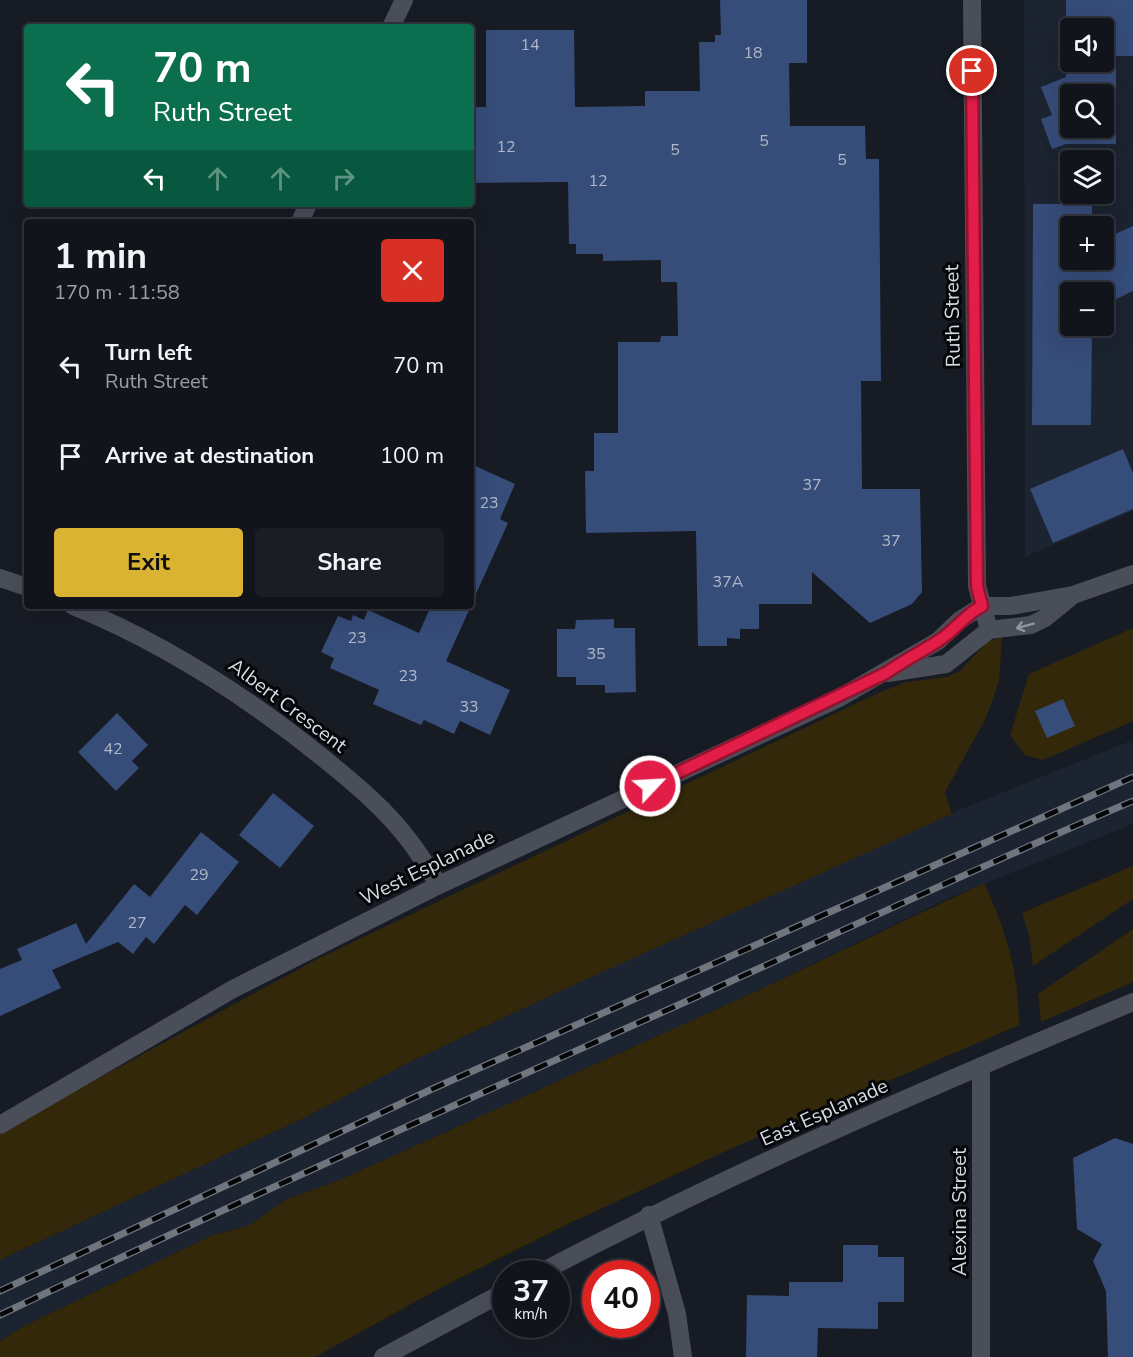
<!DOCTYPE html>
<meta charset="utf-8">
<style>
:root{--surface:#11141b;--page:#1a1d24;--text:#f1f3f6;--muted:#9c9ea3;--line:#30333a;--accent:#dab333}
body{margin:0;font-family:"Nunito Sans",sans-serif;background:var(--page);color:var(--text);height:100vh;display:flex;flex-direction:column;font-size:22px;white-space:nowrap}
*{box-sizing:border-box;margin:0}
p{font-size:20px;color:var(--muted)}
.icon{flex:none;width:33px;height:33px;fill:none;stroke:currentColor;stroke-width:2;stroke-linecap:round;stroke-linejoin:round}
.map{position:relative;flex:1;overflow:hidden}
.details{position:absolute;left:24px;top:219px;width:450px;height:390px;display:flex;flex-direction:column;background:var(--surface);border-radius:6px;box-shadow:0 6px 24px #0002,0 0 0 2px var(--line)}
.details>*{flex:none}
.banner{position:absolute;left:24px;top:24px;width:450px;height:183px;border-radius:6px;box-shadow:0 6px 24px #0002,0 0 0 2px var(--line);background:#0b6e4f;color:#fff;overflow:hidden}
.tools{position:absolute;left:1060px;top:18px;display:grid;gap:12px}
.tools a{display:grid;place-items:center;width:54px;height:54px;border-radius:6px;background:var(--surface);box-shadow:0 6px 24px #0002,0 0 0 2px var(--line);font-size:30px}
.speed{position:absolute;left:492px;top:1260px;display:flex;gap:12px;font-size:30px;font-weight:700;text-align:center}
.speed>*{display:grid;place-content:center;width:78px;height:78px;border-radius:50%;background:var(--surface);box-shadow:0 6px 24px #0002,0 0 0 2px var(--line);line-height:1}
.speed small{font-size:15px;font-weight:400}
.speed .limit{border:9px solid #d22;background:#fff;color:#111}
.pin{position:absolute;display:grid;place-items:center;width:51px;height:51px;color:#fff;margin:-26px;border:3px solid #fff;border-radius:50%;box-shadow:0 2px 6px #0007}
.me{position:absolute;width:66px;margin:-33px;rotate:65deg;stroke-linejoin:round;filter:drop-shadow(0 0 4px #0008)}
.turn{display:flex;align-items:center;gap:21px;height:126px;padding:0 30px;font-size:27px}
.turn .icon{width:78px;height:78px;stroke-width:2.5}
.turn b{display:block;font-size:42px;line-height:51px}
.lanes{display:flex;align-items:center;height:57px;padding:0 30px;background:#0003;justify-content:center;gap:30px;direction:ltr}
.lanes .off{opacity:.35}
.round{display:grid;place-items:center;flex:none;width:63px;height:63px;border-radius:6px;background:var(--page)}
.head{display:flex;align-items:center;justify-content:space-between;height:102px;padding:0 30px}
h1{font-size:36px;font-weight:700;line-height:45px}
.action{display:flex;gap:12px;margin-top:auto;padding:12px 30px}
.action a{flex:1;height:69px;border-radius:6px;background:var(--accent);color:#111;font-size:24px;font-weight:700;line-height:69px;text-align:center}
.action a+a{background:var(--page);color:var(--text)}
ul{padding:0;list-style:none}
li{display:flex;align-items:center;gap:18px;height:90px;padding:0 30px}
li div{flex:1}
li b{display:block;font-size:22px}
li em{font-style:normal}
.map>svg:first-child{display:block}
.built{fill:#1c2331;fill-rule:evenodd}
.green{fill:#332809}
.building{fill:#364c79;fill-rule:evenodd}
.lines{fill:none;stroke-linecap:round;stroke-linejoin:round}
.street{stroke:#494e59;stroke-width:18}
.secondary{stroke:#494e59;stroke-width:18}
.rail-casing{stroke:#71757d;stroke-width:7}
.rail{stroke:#050609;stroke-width:4.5;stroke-dasharray:14;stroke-linecap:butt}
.oneway{stroke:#90959e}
.route-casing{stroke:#92132f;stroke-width:15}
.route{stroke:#e11d48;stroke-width:10}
.labels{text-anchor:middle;stroke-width:6;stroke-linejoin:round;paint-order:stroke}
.number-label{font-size:16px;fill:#b0b8c8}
.street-label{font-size:20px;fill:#d8dce2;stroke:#050609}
</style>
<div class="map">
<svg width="1133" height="1357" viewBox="0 0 1133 1357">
<rect width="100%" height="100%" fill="#171b24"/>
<g class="built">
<path d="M 1024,0 L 1133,0 L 1133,511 L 1025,557 ZM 1071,28 L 1104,28 L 1104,62 L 1071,62 ZM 1071,94 L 1104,94 L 1104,128 L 1071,128 ZM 1071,160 L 1104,160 L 1104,194 L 1071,194 ZM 1071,226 L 1104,226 L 1104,260 L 1071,260 ZM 1071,292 L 1104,292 L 1104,326 L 1071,326 Z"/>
<path d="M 1133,740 L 1133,824 L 951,897 L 757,991 L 342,1179 L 287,1199 L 248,1226 L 213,1235 L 24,1326 L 0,1341 L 0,1260 L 306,1117 L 408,1063 L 543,999 L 944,816 Z"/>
</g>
<g class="green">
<path d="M 1133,628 L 1133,721 L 1043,760 L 1025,755 L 1010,735 L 1029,674 Z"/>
<path d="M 1002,637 L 999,681 L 986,718 L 945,792 L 952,814 L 543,999 L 408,1063 L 306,1117 L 0,1260 L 0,1132 L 319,958 L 876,694 L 906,682 L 947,677 L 960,671 L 987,642 Z"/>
<path d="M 1133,866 L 1133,899 L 1033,966 L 1029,935 L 1022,913 Z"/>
<path d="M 984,883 C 1006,930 1019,973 1019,1025 L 737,1146 L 572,1222 L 444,1286 L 315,1357 L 0,1357 L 0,1341 L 24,1326 L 213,1235 L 248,1226 L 287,1199 L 342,1179 L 757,991 Z"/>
<path d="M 1133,929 L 1133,982 L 1041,1022 L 1038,994 Z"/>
</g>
<g class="building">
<path d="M 720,0 L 807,0 L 807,63 L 789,63 L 790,126 L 865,126 L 866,159 L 879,159 L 881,381 L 861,381 L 862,489 L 920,489 L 922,592 L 912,604 L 870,623 L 812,572 L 812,604 L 759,604 L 759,629 L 740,629 L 740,639 L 727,638 L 727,646 L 698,646 L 696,531 L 586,533 L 585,471 L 594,471 L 594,433 L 618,433 L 618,342 L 660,342 L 661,336 L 678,336 L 677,282 L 661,282 L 661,260 L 603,261 L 603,254 L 576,254 L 576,244 L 569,244 L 568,182 L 471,183 L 471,107 L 486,107 L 486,30 L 574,30 L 575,107 L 645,106 L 645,91 L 700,91 L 699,42 L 715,42 L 715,35 L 721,35 Z"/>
<path d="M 1066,0 L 1133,0 L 1133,56 L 1116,56 L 1116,144 L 1066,144 L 1052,149 L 1041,119 L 1052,115 L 1041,87 L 1066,77 ZM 1071,28 L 1104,28 L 1104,62 L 1071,62 ZM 1071,94 L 1104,94 L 1104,128 L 1071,128 Z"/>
<path d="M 1033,204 L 1092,204 L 1092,226 L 1071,226 L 1071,260 L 1104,260 L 1104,239 L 1133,226 L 1133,291 L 1104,305 L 1104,292 L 1071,292 L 1071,326 L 1092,326 L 1091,425 L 1032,425 Z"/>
<path d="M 1123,449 L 1133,473 L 1133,509 L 1053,543 L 1030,489 Z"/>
<path d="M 471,464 L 515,484 L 500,519 L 508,523 L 471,605 Z"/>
<path d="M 431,606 L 471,606 L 446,661 L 510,690 L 490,735 L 460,721 L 454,734 L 424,720 L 421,725 L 373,704 L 379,690 L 330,668 L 334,658 L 321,652 L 338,616 L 351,621 L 353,615 L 364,620 L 368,610 L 419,633 Z"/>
<path d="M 614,619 L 614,628 L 635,628 L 636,692 L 605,693 L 605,685 L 576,685 L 576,677 L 557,677 L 557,629 L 575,629 L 576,620 Z"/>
<path d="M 1063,699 L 1075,726 L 1047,738 L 1035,711 Z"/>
<path d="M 117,713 L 148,745 L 132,761 L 139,768 L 116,791 L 78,752 Z"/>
<path d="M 273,793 L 314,826 L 280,868 L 239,835 Z"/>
<path d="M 201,832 L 239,862 L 197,915 L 185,905 L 154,944 L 146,937 L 133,954 L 118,942 L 52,970 L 61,988 L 0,1016 L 0,969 L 22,960 L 17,949 L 76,923 L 86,944 L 134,884 L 150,897 Z"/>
<path d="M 1115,1138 L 1133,1144 L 1133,1357 L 1108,1357 L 1106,1291 L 1093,1261 L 1102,1244 L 1077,1229 L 1073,1158 Z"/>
<path d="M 843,1245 L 878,1245 L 878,1257 L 904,1257 L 904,1302 L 878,1302 L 878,1329 L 818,1328 L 817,1357 L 746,1357 L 747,1295 L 789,1296 L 789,1282 L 843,1282 Z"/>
</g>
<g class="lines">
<g class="street">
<path d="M 972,0 L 977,586 L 989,630"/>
<path d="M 391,27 L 404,0"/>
<path d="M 300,222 L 308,204"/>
<path d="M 0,578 L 27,587"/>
<path d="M 73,606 C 164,643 246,696 322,757 C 354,783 387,810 411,843 C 421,856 430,871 439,885"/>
<path d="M 981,1066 L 981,1357"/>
<path d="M 649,1215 L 677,1314 L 683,1357"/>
</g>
<g class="secondary">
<path d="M 888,673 L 946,664 L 989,630 L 1031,625 L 1045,618 L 1072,596"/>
<path d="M 0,1125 L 233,989 L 439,885 L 841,697 L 938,641 L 960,620 L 982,606 L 1011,606 L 1073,595 L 1133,574"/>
<path d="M 538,1274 C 731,1172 932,1086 1133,1002"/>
<path d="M 383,1357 L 506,1291"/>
</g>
<g class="rail-casing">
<g id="rail">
<path d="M 0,1291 L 430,1090 L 1133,777"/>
<path d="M 0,1315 C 229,1205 462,1102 694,998 C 840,932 985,864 1133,801"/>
</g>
</g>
<use href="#rail" class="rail"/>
</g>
<defs><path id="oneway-shaft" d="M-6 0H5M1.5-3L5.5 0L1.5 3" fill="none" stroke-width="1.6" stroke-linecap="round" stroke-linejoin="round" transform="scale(1.5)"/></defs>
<use class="oneway" href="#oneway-shaft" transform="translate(1025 626) rotate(165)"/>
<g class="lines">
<g class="route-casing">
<path id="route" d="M 650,786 L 886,673 C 903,661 921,652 938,641 C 955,631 964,615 982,606 L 977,586 L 972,71"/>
</g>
<use href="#route" class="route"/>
</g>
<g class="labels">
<g class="number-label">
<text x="530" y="50">14</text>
<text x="753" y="58">18</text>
<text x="764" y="146">5</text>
<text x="506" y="152">12</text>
<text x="675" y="155">5</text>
<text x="842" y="165">5</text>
<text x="598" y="186">12</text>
<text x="812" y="490">37</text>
<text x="489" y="508">23</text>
<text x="891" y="546">37</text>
<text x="728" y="587">37A</text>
<text x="357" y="643">23</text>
<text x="596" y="659">35</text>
<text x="408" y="681">23</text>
<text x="469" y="712">33</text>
<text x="113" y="754">42</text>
<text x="199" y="880">29</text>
<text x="137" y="928">27</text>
</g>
<g class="street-label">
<text transform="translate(952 316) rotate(-91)" y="7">Ruth Street</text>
<text transform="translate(288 705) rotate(37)" y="7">Albert Crescent</text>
<text transform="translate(427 867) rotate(-26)" y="7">West Esplanade</text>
<text transform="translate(824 1112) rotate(-24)" y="7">East Esplanade</text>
<text transform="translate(959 1212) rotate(-90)" y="7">Alexina Street</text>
</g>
</g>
</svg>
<div class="tools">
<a><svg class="icon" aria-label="sound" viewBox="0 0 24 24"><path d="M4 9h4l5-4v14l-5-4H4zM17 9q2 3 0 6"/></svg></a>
<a><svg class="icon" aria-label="search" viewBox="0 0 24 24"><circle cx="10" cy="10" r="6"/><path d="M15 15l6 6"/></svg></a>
<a><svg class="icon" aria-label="layers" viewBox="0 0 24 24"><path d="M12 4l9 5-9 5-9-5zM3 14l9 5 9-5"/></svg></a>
<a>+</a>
<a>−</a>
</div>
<div class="speed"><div>37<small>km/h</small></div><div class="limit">40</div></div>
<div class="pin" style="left:972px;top:71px;background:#d93025"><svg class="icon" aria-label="arrive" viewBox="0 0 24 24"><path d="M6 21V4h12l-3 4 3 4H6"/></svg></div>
<svg class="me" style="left:650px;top:786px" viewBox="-20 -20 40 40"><circle r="17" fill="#e11d48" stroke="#fff" stroke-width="3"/><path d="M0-11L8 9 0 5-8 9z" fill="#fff"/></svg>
<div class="banner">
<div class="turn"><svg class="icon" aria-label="left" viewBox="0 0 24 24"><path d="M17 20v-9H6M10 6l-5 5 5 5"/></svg><div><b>70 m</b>Ruth Street</div></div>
<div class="lanes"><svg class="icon" aria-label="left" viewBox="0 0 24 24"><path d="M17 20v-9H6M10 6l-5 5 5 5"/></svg><svg class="icon off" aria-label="ahead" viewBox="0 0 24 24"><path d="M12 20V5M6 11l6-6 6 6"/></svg><svg class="icon off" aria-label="ahead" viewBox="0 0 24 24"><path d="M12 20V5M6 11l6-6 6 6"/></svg><svg class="icon off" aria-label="right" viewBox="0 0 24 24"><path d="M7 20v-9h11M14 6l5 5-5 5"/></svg></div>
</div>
<section class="details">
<div class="head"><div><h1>1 min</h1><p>170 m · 11:58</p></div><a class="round" style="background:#d93025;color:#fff"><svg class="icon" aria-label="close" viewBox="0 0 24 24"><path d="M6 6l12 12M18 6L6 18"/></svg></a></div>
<ul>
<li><svg class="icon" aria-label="left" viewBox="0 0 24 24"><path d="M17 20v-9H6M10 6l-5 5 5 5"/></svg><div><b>Turn left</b><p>Ruth Street</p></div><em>70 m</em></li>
<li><svg class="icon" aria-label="arrive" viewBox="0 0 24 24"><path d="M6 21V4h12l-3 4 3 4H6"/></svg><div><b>Arrive at destination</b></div><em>100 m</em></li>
</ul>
<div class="action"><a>Exit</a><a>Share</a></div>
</section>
</div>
